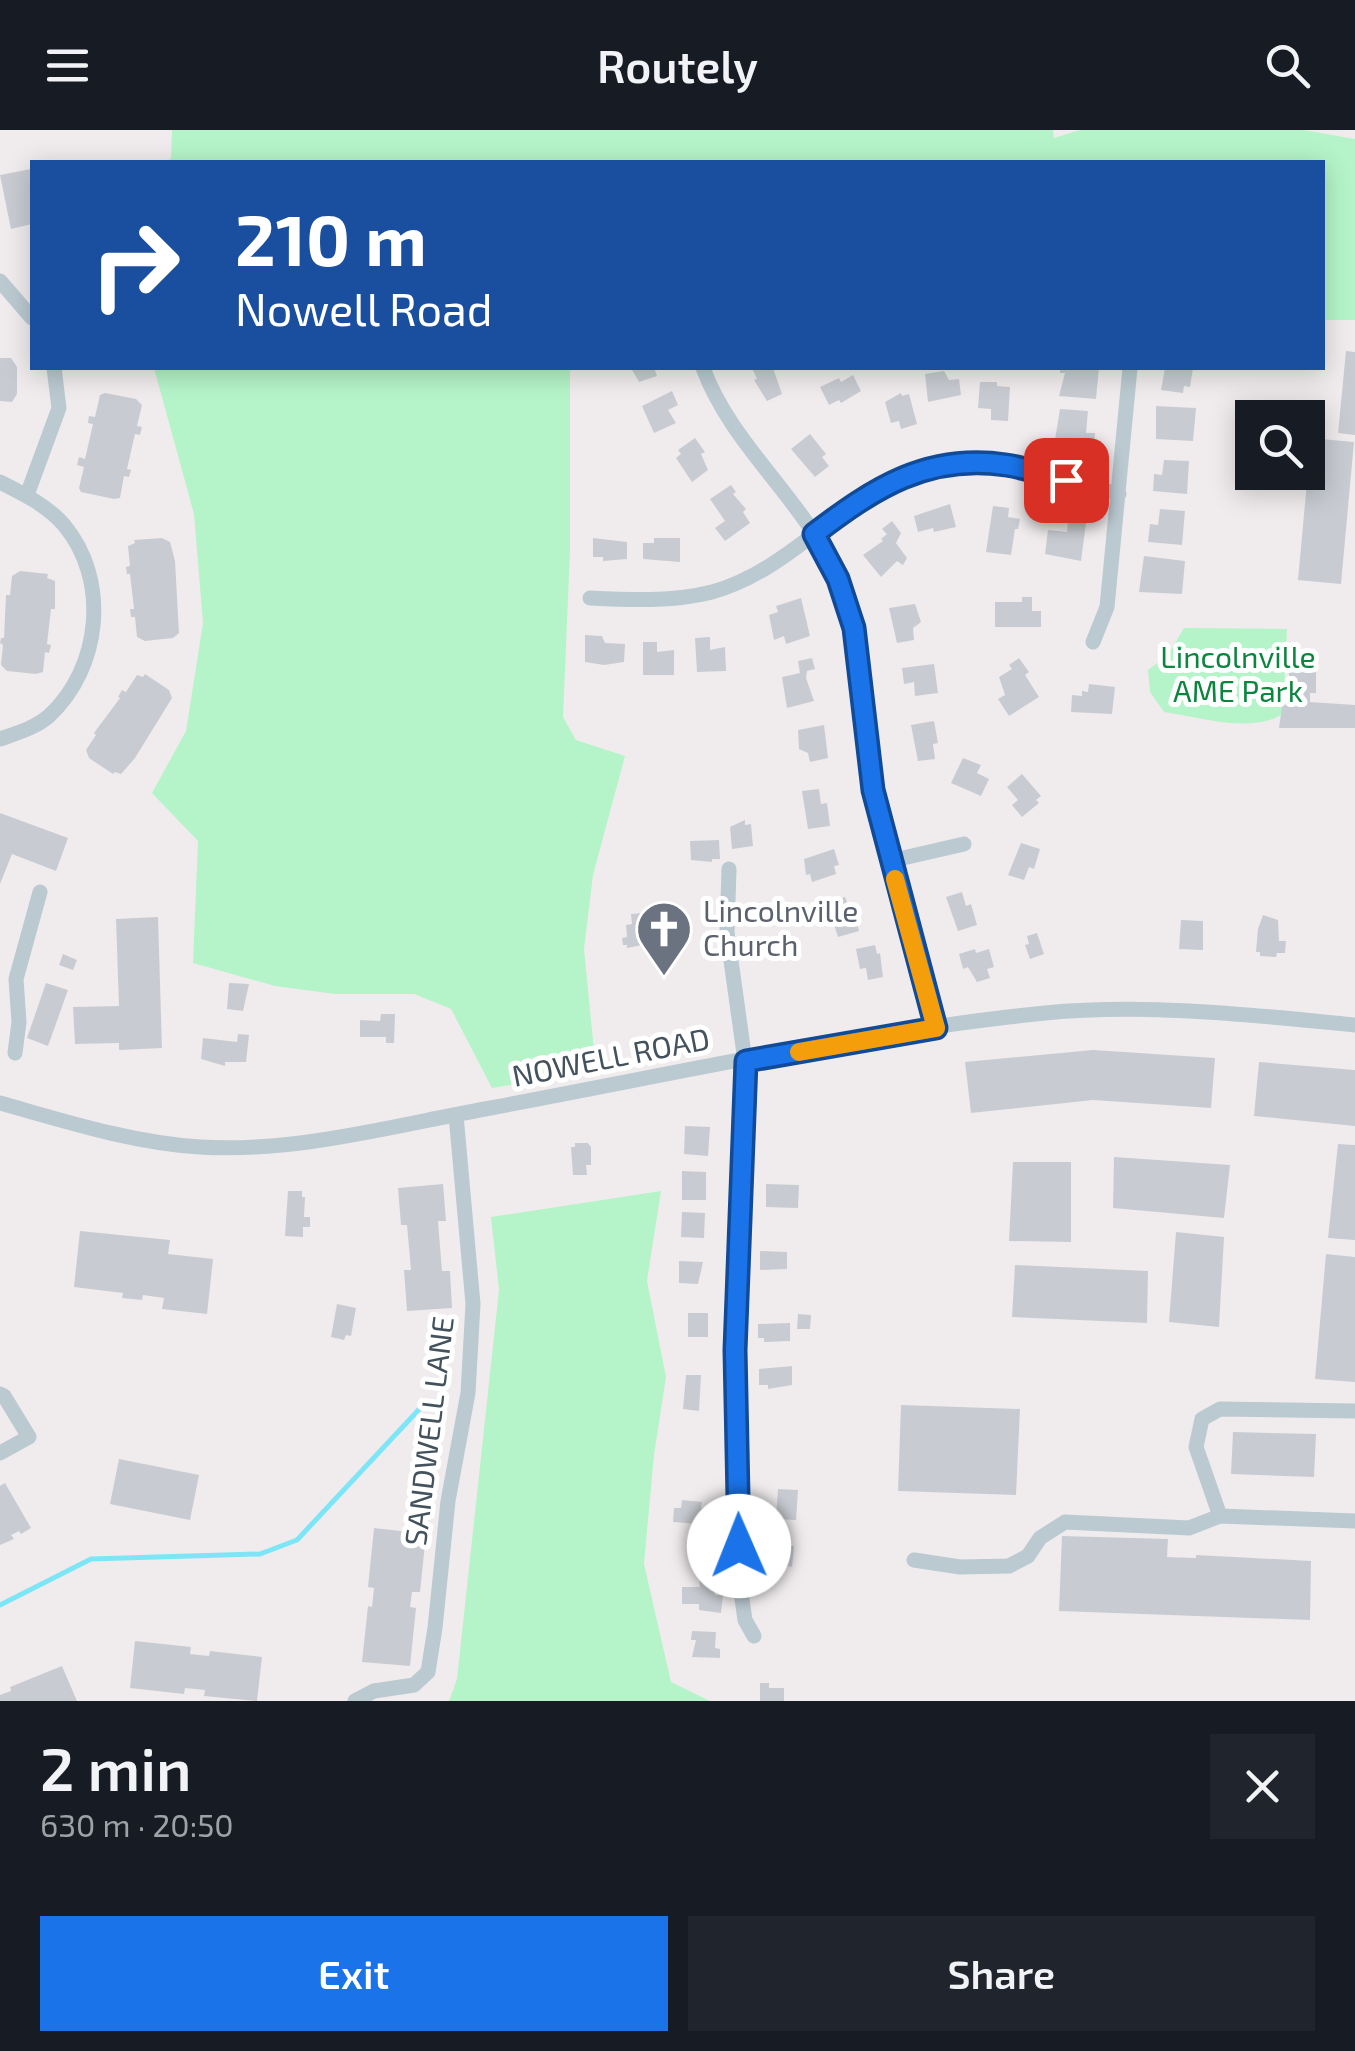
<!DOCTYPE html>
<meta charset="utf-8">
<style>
:root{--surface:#171b24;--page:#20242c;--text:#f1f3f6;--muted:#9ea1a6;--accent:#1a73e8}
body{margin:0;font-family:"Exo 2",sans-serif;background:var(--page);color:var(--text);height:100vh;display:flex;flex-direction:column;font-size:38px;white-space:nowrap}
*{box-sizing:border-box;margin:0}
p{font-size:32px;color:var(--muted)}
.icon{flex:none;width:55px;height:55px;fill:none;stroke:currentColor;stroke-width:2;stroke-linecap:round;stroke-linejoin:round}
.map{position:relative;height:1571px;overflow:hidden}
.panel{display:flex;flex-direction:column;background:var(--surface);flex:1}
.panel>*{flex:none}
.guide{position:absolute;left:30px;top:30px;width:1295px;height:210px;border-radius:0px;box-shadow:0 5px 25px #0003;background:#1a4fa0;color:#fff;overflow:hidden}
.controls{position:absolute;left:1235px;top:270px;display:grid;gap:20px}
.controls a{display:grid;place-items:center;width:90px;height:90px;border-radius:0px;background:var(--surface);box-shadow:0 5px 25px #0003;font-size:50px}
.pin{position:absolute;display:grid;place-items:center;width:85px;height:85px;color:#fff;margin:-42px;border-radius:20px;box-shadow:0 5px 15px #0006}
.me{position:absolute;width:110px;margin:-55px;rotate:359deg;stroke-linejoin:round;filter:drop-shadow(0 0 8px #0008)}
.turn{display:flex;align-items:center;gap:35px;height:210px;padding:0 40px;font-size:45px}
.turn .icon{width:130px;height:130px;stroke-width:2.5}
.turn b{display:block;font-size:70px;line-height:85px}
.round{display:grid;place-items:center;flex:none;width:105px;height:105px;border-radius:0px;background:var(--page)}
.head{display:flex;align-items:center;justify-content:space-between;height:170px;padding:0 40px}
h1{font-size:60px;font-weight:600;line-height:75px}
.action{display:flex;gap:20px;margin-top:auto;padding:20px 40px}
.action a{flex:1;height:115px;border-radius:0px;background:var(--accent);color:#fff;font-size:40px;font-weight:600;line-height:115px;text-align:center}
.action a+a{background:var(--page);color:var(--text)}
header{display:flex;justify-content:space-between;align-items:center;height:130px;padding:0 40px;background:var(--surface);font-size:45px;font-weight:600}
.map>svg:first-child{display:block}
.green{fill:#b5f4c8}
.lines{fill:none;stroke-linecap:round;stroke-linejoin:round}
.stream{stroke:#7de6f6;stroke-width:5}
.building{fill:#c8ccd2}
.minor{stroke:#bbc9d1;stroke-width:15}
.route-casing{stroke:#114b97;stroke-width:25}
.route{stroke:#1a73e8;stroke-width:18}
.slow{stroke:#f59e0b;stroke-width:18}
.labels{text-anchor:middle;stroke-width:10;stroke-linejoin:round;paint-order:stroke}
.park-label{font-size:30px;fill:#0c863f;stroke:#fff}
.worship-label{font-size:30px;fill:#5b616d;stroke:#fff;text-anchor:start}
.street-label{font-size:30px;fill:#43525c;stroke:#fff}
</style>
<header><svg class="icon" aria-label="menu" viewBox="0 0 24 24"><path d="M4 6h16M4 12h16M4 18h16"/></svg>Routely<svg class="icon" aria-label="search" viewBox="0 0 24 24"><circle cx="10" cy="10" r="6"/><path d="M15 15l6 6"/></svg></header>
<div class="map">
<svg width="1355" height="1571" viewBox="0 0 1355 1571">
<rect width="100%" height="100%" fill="#f0eced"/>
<g class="green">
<path d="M 172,0 L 1053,0 L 1054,8 L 1080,0 L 1304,0 L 1355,9 L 1355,190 L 1323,190 L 1322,32 L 167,32 L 171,28 Z"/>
<path d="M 154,238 L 570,238 L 570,422 L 563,587 L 576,610 L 625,626 L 593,745 L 584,819 L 596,941 L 492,958 L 451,879 L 414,864 L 335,864 L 275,856 L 193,833 L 198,711 L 152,663 L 186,601 L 203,493 L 194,384 Z"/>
<path d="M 1184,498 L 1287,499 L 1283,584 C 1250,604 1200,587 1164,582 L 1150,562 L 1148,540 L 1168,525 Z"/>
<path d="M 661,1061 L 647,1151 L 666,1247 L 654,1325 L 644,1434 L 671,1552 L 710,1571 L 449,1571 L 457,1549 L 499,1160 L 491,1087 Z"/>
</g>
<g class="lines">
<path class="stream" d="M 0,1475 L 91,1429 L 260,1424 L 297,1410 L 426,1272"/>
</g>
<g class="building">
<path d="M 31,39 L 32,94 L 11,99 L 0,45 Z"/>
<path d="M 1346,221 L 1355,222 L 1355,305 L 1338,303 Z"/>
<path d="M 0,228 L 11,228 L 17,237 L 17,264 L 12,272 L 0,271 Z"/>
<path d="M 631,238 L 654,238 L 657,246 L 639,252 Z"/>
<path d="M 758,238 L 773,238 L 782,264 L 767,271 L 754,250 L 757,249 L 753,240 Z"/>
<path d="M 1060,238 L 1099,238 L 1096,269 L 1059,266 L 1065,243 L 1060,243 Z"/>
<path d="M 1165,238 L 1193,238 L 1190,257 L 1184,256 L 1183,263 L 1161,260 Z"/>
<path d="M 944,241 L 949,250 L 959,249 L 961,265 L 928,272 L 925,244 Z"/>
<path d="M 853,245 L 861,261 L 841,273 L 839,270 L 829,275 L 820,257 L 839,248 L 841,252 Z"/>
<path d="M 980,252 L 997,252 L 997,256 L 1010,257 L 1008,291 L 991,290 L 991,279 L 978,278 Z"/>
<path d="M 672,261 L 678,275 L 668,280 L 676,293 L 654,303 L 642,276 Z"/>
<path d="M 105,263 L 136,269 L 142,275 L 137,296 L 142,297 L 140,305 L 135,304 L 127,339 L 131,340 L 129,347 L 124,346 L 120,368 L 114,369 L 81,362 L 79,358 L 84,337 L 77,335 L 79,327 L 85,329 L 93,294 L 88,293 L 89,286 L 95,287 L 100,265 Z"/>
<path d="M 901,263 L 902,266 L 909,264 L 917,294 L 901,299 L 899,291 L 891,293 L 885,272 Z"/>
<path d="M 1156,276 L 1196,278 L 1193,311 L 1156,309 Z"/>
<path d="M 1060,279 L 1088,281 L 1086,303 L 1095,303 L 1094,321 L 1054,316 Z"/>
<path d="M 810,304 L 826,324 L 822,327 L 829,336 L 815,347 L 791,319 Z"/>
<path d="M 695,308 L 705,322 L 701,324 L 708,340 L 692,352 L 676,328 L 681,324 L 678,320 Z"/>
<path d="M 1311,308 L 1354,312 L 1341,454 L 1298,450 Z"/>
<path d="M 1164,330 L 1189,331 L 1187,364 L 1153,361 L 1154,344 L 1162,345 Z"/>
<path d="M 731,355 L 736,362 L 733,364 L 746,379 L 743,382 L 750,393 L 725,411 L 715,398 L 725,391 L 710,369 Z"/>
<path d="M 950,374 L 956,397 L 934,402 L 933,398 L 918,402 L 914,386 Z"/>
<path d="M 993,376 L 1009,378 L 1008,387 L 1020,389 L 1018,399 L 1015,399 L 1011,425 L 986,422 Z"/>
<path d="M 1160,379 L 1185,381 L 1182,415 L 1148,412 L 1150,394 L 1158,395 Z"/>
<path d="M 892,391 L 901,403 L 896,413 L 907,428 L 903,435 L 897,431 L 881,447 L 863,425 L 883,411 L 881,409 L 887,404 L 882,399 Z"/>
<path d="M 1068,391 L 1086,393 L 1081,431 L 1045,424 L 1048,400 L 1067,402 Z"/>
<path d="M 162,408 L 170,412 L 175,431 L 179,503 L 173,508 L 145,511 L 137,507 L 135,487 L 131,487 L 130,479 L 134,479 L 130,444 L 127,444 L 126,437 L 130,436 L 128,416 L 135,413 L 134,410 Z"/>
<path d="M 593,408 L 627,412 L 627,429 L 603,431 L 603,427 L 593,427 Z"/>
<path d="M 654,408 L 680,408 L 680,432 L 643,429 L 643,413 L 654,413 Z"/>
<path d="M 1144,426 L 1185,431 L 1182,464 L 1139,462 Z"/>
<path d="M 20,441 L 48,444 L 47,448 L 55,451 L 55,479 L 51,479 L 47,514 L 51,515 L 49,523 L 45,522 L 43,542 L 36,544 L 7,541 L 1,535 L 3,515 L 0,513 L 1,508 L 4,508 L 6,465 L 10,465 L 12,446 Z"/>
<path d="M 1022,467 L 1032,467 L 1032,481 L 1041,481 L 1041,497 L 995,497 L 995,472 L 1022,472 Z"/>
<path d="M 801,468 L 810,506 L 786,514 L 784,506 L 774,510 L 769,485 L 778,482 L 776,476 Z"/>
<path d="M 915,474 L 921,492 L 913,498 L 914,510 L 897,513 L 889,478 Z"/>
<path d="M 585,505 L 602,506 L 605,513 L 625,514 L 624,532 L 604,535 L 585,532 Z"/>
<path d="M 710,507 L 710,520 L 725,517 L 726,541 L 697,542 L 695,508 Z"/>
<path d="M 643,512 L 657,512 L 657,522 L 674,520 L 674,545 L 643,545 Z"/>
<path d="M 812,528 L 815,539 L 807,541 L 806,548 L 814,571 L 787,578 L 782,547 L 800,543 L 798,531 Z"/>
<path d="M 1019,528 L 1029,542 L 1025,545 L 1039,567 L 1009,586 L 998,569 L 1005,565 L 999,547 L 1012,539 L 1009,535 Z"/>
<path d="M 1289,530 L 1316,530 L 1316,563 L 1310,563 L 1310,572 L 1355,575 L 1355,598 L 1279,598 L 1283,570 L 1289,570 Z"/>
<path d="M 934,534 L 938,563 L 915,566 L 914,552 L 904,554 L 902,538 Z"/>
<path d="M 145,544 L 169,560 L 172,568 L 135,628 L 121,644 L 115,642 L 113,644 L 89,628 L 86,620 L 96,605 L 94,603 L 120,568 L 118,567 L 122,560 L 126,562 L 137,545 L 143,547 Z"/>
<path d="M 1089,554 L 1115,557 L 1112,584 L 1071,582 L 1072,565 L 1082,566 L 1082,561 L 1088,562 Z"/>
<path d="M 934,591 L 938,613 L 933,614 L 935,629 L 918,631 L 911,595 Z"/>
<path d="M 824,595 L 828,628 L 810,632 L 808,623 L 799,619 L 798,600 Z"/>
<path d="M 963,628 L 981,635 L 977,643 L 989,649 L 981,666 L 951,653 Z"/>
<path d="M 1022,644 L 1041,666 L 1036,670 L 1039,673 L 1022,687 L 1012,675 L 1018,670 L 1007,657 Z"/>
<path d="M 819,659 L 821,674 L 827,673 L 830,696 L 808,699 L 802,661 Z"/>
<path d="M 0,683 L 68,708 L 56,741 L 12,724 L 0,754 Z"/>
<path d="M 745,690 L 745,695 L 751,694 L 753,716 L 732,719 L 730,697 Z"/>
<path d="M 719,710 L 720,729 L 712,729 L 712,732 L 691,730 L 690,711 Z"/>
<path d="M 1021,713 L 1040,719 L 1034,739 L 1029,737 L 1024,750 L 1008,745 Z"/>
<path d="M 834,719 L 839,735 L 834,736 L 836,744 L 812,752 L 810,744 L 806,745 L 804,729 Z"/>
<path d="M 962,762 L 966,776 L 971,774 L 977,795 L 958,801 L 946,767 Z"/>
<path d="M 845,767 L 850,780 L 854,779 L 859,801 L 838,807 L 827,772 Z"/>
<path d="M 644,783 L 645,805 L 652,805 L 652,813 L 627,818 L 627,815 L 623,815 L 622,808 L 627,807 L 626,795 L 632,794 L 631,784 Z"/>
<path d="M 1263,785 L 1278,790 L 1279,811 L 1286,811 L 1285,823 L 1277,823 L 1276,827 L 1260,826 L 1260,822 L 1256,822 L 1258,799 Z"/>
<path d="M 158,787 L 162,918 L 119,920 L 119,913 L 75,914 L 73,877 L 119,876 L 116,789 Z"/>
<path d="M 1181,790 L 1203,791 L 1203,820 L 1179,819 Z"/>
<path d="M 1037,803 L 1044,824 L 1030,829 L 1025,815 L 1029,814 L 1027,806 Z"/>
<path d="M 875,815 L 877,824 L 880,823 L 883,847 L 868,850 L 866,838 L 860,839 L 856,819 Z"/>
<path d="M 975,819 L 976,823 L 989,819 L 994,837 L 987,839 L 990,848 L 977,852 L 968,837 L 963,839 L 959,824 Z"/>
<path d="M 63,824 L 77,830 L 73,840 L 59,835 Z"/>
<path d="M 46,853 L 68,860 L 48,916 L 27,908 Z"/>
<path d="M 229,853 L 249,854 L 243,881 L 227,879 Z"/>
<path d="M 381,884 L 395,884 L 394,913 L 386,913 L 386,907 L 360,907 L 360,890 L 380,891 Z"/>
<path d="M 238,904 L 249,905 L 246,932 L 225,932 L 225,936 L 201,929 L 203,908 L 237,912 Z"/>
<path d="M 1093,920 L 1215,928 L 1211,978 L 1093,970 L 971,983 L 965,932 Z"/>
<path d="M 1259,932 L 1355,940 L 1355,996 L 1254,986 Z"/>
<path d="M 685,996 L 710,997 L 708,1026 L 684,1024 Z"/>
<path d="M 575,1013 L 588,1013 L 591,1017 L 591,1035 L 586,1035 L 587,1045 L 573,1045 L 571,1017 L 575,1017 Z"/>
<path d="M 1338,1014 L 1355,1015 L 1355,1110 L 1328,1108 Z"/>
<path d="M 1114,1027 L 1230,1035 L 1224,1088 L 1113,1078 Z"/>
<path d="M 1013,1032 L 1071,1032 L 1071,1112 L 1009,1111 Z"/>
<path d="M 682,1041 L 706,1042 L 706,1070 L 682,1070 Z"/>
<path d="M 443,1054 L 446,1091 L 438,1091 L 442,1141 L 450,1141 L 452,1178 L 407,1181 L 404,1140 L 411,1140 L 407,1095 L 401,1095 L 398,1058 Z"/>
<path d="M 766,1054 L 799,1055 L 798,1078 L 766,1077 Z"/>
<path d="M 288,1061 L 302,1061 L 302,1067 L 305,1067 L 304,1087 L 310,1087 L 310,1097 L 303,1097 L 303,1107 L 285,1106 Z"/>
<path d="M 682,1082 L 705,1083 L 704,1108 L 681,1107 Z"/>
<path d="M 80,1101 L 170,1110 L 168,1124 L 213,1129 L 207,1184 L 162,1179 L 164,1168 L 143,1165 L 142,1170 L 122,1168 L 123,1163 L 74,1157 Z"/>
<path d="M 1176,1102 L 1224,1107 L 1219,1197 L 1169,1192 Z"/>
<path d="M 760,1121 L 787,1122 L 787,1139 L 760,1140 Z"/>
<path d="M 1326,1124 L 1355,1127 L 1355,1252 L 1315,1249 Z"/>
<path d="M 679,1131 L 703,1132 L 698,1154 L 679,1153 Z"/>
<path d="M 1015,1135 L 1148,1141 L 1147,1193 L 1012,1187 Z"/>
<path d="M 337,1174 L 356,1178 L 351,1206 L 346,1205 L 344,1210 L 331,1207 Z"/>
<rect x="688" y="1183" width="20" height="24"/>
<path d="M 798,1184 L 811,1185 L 810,1199 L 797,1199 Z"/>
<path d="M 790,1193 L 790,1211 L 764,1212 L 764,1208 L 758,1208 L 758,1194 Z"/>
<path d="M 792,1236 L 792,1255 L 768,1259 L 768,1255 L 759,1255 L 759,1239 Z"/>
<path d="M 686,1245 L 701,1245 L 699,1281 L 683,1279 Z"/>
<path d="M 901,1275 L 1020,1279 L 1016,1365 L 898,1361 Z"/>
<path d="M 1233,1302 L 1316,1304 L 1314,1347 L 1231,1344 Z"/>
<path d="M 119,1329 L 199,1345 L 190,1390 L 110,1374 Z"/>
<path d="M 5,1353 L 31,1398 L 21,1404 L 19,1401 L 11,1405 L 14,1409 L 0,1415 L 0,1356 Z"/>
<path d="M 778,1359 L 798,1360 L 796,1390 L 776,1389 Z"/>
<path d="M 682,1370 L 702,1372 L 701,1378 L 707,1379 L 706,1387 L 701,1386 L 700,1394 L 673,1392 L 674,1378 L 681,1378 Z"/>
<path d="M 374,1398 L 426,1404 L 420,1462 L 412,1462 L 410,1477 L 416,1478 L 410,1536 L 362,1532 L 368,1476 L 372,1477 L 374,1458 L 368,1457 Z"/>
<path d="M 1062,1406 L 1168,1409 L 1167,1427 L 1196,1428 L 1196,1425 L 1311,1431 L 1310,1490 L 1059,1481 Z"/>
<path d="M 775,1415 L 794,1416 L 792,1437 L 769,1433 Z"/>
<path d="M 699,1447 L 711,1447 L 715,1465 L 723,1465 L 721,1483 L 699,1480 L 699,1474 L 682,1474 L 682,1457 L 700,1457 Z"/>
<path d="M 692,1501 L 716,1502 L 715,1518 L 720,1519 L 720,1528 L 692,1527 L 696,1510 L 691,1510 Z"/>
<path d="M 135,1511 L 191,1517 L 190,1524 L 209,1526 L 210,1521 L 262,1527 L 257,1571 L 204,1566 L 205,1560 L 185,1558 L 184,1564 L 130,1558 Z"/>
<path d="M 62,1536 L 77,1571 L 0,1571 L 0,1565 L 11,1561 L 10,1557 Z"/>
<path d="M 760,1553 L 769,1553 L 769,1558 L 784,1558 L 784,1571 L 760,1571 Z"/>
</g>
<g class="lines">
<g class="minor">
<path d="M 0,151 L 32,188"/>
<path d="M 703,238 C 732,317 807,372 839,450 C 866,518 862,590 873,661 C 887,740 914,820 935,898"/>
<path d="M 0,352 C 22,363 48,376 64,395 C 110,450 101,538 49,586 C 35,598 17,603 0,609"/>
<path d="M 27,365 L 59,278 L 54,238"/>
<path d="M 590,468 C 630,470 673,472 712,462 C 807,436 861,334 969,332 C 1020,332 1071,352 1119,364"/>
<path d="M 1093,512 L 1107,477 L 1130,238"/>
<path d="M 890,731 L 964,714"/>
<path d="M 729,739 L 727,802 L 745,931 L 735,1220 L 740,1455 L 745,1490 L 754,1506"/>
<path d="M 15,923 L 19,892 L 16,849 L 40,762"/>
<path d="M 0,973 C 64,991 133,1013 200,1017 C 294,1023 392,996 485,979 C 669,945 858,902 1045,883 C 1147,873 1253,885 1355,895"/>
<path d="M 0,1264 L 4,1266 L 29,1307 L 0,1323"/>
<path d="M 1220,1386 L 1196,1317 L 1202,1289 L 1220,1279 L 1355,1281"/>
<path d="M 914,1430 L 960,1437 L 1009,1436 L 1028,1426 L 1040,1408 L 1065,1392 L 1189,1398 L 1220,1386 L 1355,1391"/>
<path d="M 355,1571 L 374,1561 L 414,1555 L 428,1542 L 435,1498 L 448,1371 L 468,1263 L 473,1174 L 456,985"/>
</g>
</g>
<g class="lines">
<g class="route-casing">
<path id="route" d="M 739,1416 L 735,1220 L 746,931 L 936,898 L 873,660 L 854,498 L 838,449 L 814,404 C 874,358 928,323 1006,335 C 1026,338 1047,345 1066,350"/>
</g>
<use href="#route" class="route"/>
<path class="slow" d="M 799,922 L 936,898 L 895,749"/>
</g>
<defs>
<g id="church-pin" transform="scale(2.875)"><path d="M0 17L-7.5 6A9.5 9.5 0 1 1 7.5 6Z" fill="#6b7280" stroke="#fff"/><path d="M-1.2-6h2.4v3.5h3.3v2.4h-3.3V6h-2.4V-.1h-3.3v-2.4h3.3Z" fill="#fff"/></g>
</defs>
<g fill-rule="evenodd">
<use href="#church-pin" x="664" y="799"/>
</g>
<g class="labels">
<g class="park-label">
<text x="1238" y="538">Lincolnville<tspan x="1238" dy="34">AME Park</tspan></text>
</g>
<g class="worship-label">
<text x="703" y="792">Lincolnville<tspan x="703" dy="34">Church</tspan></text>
</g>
<g class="street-label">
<text transform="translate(611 928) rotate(-11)" y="10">NOWELL ROAD</text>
<text transform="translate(430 1301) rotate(-83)" y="10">SANDWELL LANE</text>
</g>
</g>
</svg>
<div class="controls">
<a><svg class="icon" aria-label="search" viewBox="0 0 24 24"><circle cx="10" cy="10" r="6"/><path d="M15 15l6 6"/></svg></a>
</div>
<div class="pin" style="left:1066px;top:350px;background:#d93025"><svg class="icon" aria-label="arrive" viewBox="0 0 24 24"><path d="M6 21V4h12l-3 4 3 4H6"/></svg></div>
<svg class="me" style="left:739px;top:1416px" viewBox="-20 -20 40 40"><circle r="19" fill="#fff"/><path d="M0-13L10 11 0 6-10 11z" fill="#1a73e8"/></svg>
<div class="guide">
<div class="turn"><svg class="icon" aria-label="right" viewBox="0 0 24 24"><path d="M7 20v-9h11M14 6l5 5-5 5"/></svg><div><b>210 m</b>Nowell Road</div></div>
</div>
</div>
<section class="panel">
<div class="head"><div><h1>2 min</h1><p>630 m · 20:50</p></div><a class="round"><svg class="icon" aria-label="close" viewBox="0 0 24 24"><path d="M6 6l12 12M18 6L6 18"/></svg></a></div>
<div class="action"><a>Exit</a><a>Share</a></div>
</section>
